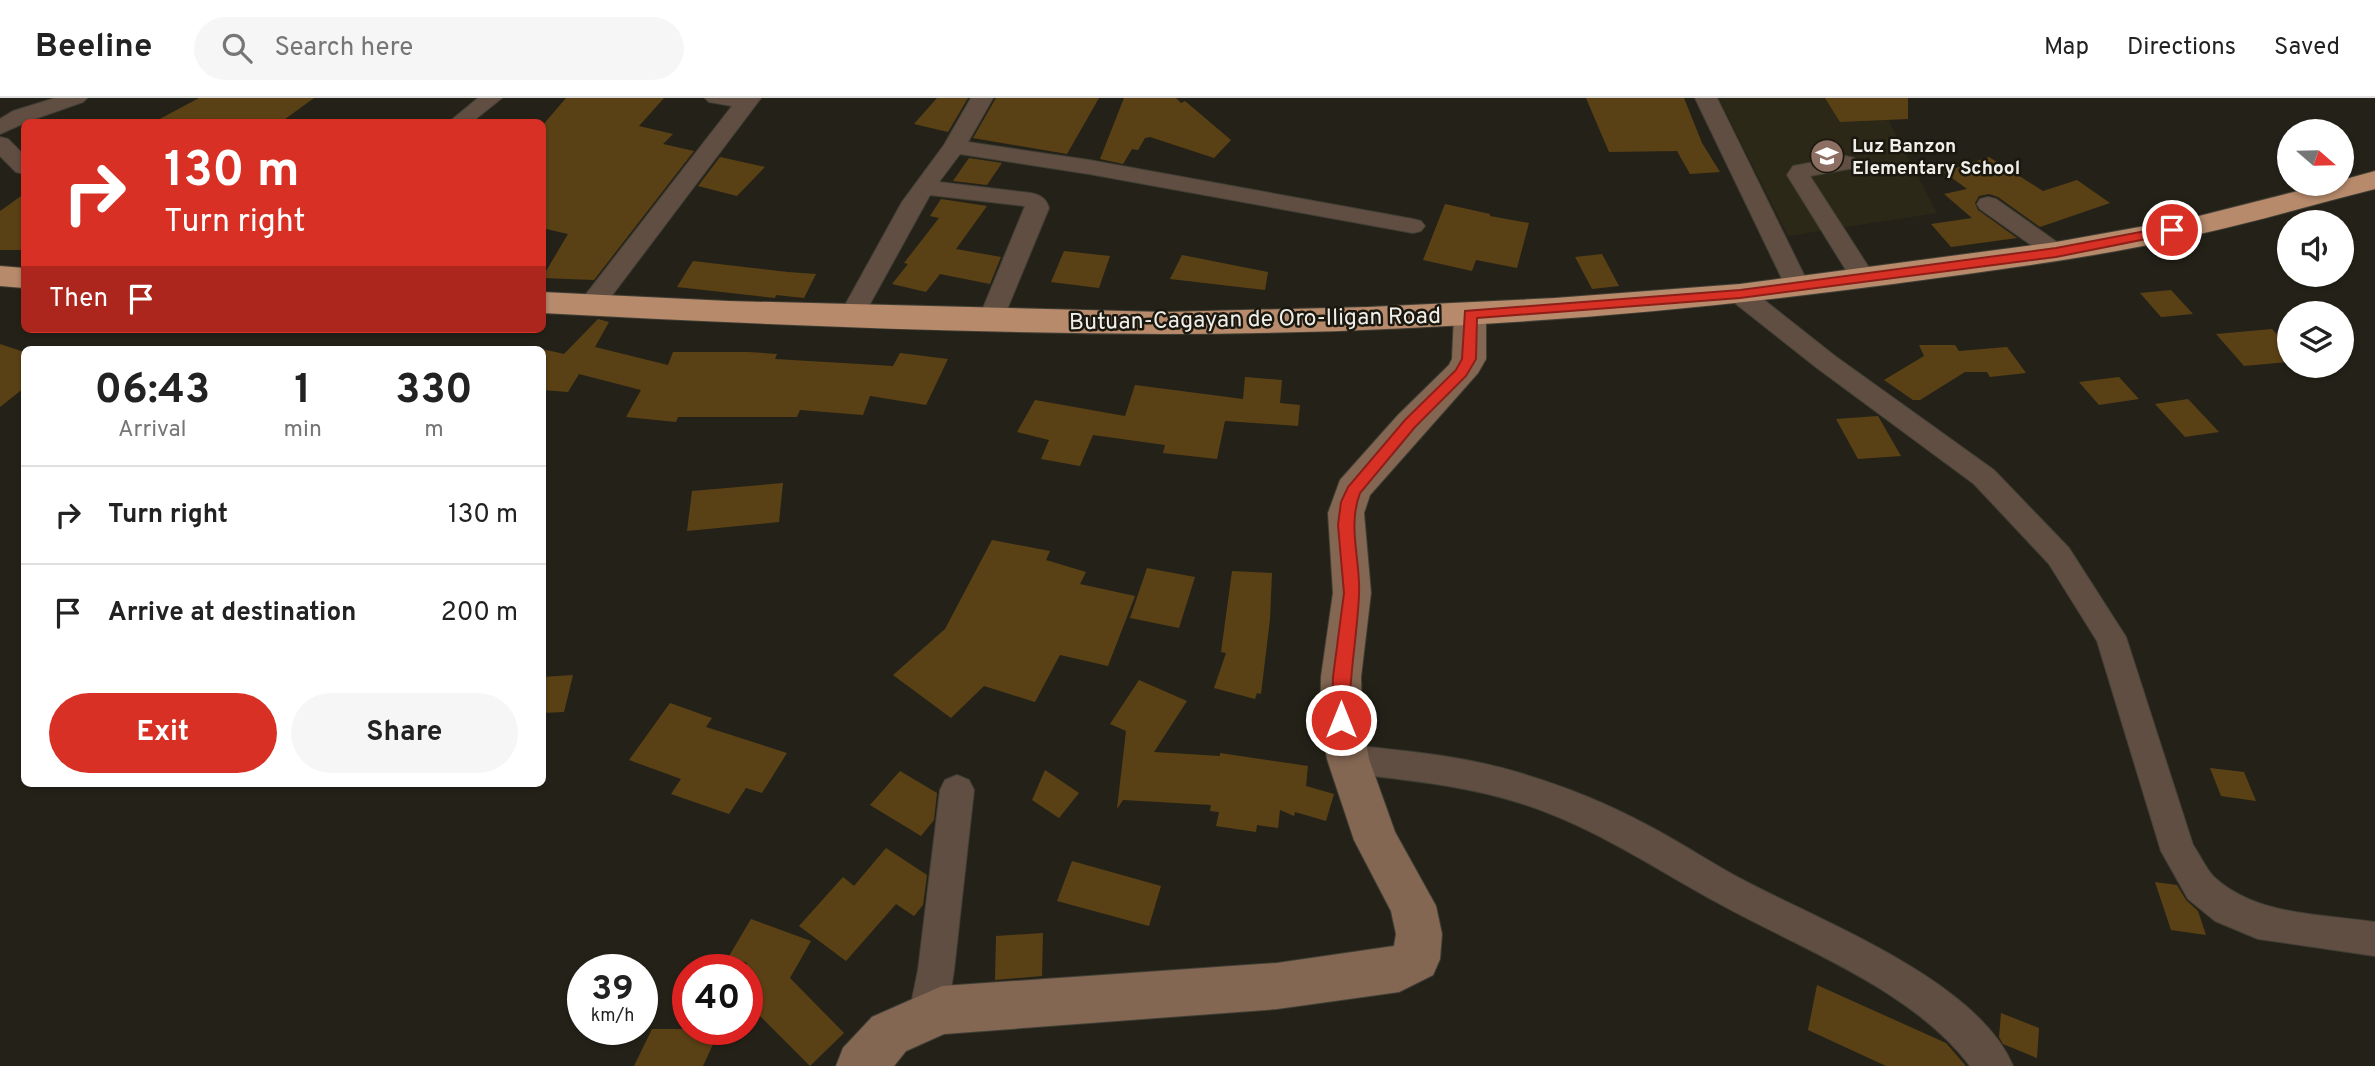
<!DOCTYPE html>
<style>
:root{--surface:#fff;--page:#f6f6f6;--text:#222;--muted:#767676;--line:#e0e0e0;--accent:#d93025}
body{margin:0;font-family:Overpass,sans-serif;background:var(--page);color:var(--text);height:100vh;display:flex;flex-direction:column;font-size:26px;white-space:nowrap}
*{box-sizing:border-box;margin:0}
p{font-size:23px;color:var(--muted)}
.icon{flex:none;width:38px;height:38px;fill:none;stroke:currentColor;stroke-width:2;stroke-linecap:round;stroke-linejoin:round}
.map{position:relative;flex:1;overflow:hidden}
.side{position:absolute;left:21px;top:248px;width:525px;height:441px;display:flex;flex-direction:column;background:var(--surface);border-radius:10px;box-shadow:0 2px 5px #0004}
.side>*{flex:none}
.top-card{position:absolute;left:21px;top:21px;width:525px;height:214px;border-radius:10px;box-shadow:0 2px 5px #0004;background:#d93025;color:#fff;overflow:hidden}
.needle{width:46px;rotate:110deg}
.tools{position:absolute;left:2277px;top:21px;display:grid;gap:14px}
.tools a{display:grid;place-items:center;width:77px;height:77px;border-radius:50%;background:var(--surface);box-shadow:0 2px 5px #0004;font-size:35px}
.speed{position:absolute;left:567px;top:856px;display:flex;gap:14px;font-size:35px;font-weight:700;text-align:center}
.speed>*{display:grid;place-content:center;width:91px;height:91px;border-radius:50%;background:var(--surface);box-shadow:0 2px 5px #0004;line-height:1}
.speed small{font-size:18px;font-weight:400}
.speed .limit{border:10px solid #d22;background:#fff;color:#111}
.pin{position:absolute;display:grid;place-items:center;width:60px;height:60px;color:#fff;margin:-30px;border:4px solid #fff;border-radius:50%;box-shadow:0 2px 7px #0007}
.me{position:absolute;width:77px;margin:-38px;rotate:0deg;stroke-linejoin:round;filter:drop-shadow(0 0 5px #0008)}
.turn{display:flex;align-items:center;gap:24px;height:147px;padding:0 28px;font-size:32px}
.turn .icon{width:91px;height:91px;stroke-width:2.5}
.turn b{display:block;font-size:49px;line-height:60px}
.then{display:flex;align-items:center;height:66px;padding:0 28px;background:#0003;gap:14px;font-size:26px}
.eta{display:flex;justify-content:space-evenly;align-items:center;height:119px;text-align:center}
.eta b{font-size:42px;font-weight:700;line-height:49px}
.cta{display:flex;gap:14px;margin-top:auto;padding:14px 28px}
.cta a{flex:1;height:80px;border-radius:42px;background:var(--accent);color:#fff;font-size:28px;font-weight:700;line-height:80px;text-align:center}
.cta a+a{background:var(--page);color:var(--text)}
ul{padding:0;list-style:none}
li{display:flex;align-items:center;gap:21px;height:98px;padding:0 28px;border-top:2px solid var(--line)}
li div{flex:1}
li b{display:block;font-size:26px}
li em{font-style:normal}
header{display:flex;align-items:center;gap:42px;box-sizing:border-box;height:98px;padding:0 35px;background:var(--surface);border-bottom:2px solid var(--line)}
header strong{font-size:33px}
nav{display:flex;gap:38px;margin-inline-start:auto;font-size:24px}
.search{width:490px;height:63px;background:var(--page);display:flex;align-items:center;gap:18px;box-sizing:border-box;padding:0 24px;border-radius:38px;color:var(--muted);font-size:26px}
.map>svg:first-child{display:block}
.built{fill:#2c2818}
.building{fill:#5a4115}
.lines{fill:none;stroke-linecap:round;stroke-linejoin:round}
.street-casing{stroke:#413f35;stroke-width:2}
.secondary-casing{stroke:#413f35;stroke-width:2}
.highway-casing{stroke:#413f35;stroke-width:2}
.street{fill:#604e42;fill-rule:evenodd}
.secondary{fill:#836753;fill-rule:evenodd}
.highway{fill:#b68a6b;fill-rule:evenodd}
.route{fill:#d93025;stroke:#8d1f18;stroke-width:2}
.labels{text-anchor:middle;stroke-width:5;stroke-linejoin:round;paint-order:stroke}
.far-poi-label{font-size:19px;font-weight:bold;fill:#f0eee8;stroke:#1b180f;text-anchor:start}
.street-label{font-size:23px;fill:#f0eee8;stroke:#1b180f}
</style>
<header>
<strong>Beeline</strong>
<div class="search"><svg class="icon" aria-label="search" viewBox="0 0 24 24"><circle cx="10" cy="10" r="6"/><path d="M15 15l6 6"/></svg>Search here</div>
<nav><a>Map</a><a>Directions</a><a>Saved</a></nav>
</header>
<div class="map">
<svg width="2375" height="968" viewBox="0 0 2375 968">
<rect width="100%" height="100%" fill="#242218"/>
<path class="built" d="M 1719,0 L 1877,0 L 1937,115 L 1788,138 Z"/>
<g class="building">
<path d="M 199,0 L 314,0 L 281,24 L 154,24 Z"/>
<path d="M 566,0 L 664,0 L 639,28 L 673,36 L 663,46 L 694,53 L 594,182 L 542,180 L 568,136 L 542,130 L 542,28 Z"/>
<path d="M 937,0 L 968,0 L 948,34 L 914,26 Z"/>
<path d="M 996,0 L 1099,0 L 1067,56 L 973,40 Z"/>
<path d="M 1124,0 L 1176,0 L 1181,5 L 1185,3 L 1231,42 L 1214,60 L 1150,39 L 1145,40 L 1138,52 L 1132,51 L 1123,66 L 1100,61 Z"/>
<path d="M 1586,0 L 1684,0 L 1702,45 L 1720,74 L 1690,76 L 1677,53 L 1609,54 Z"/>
<path d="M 1825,0 L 1908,0 L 1908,21 L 1840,24 Z"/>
<path d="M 720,59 L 765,69 L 737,98 L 698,88 Z"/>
<path d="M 1989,59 L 2043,93 L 2077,82 L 2110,105 L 2040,129 L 1998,99 L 1989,96 L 1979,98 L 1975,105 L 1978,112 L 2017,140 L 1951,149 L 1931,126 L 1972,120 L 1944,96 L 1967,91 L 1944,74 Z"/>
<path d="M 969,60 L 1002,65 L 987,87 L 953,83 Z"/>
<path d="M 24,96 L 24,152 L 0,152 L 0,113 Z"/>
<path d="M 941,101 L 987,108 L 956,151 L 1001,159 L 990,186 L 940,176 L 926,194 L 892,186 L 908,166 L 904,165 L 939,120 L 930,118 Z"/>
<path d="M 1445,106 L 1490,116 L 1490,118 L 1529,125 L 1517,170 L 1476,162 L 1472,173 L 1423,162 Z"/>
<path d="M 1064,153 L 1110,158 L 1099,190 L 1051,184 Z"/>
<path d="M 1602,156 L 1619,188 L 1592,191 L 1575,159 Z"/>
<path d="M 1182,157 L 1268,174 L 1265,192 L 1170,181 Z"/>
<path d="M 693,163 L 788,174 L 816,176 L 804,200 L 776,197 L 775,200 L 677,189 Z"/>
<path d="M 2171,192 L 2193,216 L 2161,219 L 2140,195 Z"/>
<path d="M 598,221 L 609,224 L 595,249 L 668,267 L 673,254 L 748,254 L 777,256 L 775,261 L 893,268 L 900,255 L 948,261 L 926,307 L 870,298 L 863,317 L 800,312 L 797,319 L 678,319 L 676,324 L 626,319 L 641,292 L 579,276 L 568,294 L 542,292 L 542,251 L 564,256 Z"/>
<path d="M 2272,231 L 2289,249 L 2289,264 L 2244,268 L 2216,236 Z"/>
<path d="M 0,246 L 24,254 L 24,290 L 0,309 Z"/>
<path d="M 1919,247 L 1955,247 L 1959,253 L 2007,249 L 2026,275 L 1990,279 L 1987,274 L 1965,274 L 1920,302 L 1913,302 L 1884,282 L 1924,258 Z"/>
<path d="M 1245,279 L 1282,282 L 1280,305 L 1300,307 L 1298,328 L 1225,323 L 1217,361 L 1163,355 L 1165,347 L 1093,337 L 1080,368 L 1041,361 L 1049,342 L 1017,334 L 1035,302 L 1125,318 L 1135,287 L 1243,301 Z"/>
<path d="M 2119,279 L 2139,301 L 2099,307 L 2079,284 Z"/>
<path d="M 2188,301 L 2219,334 L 2185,339 L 2155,306 Z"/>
<path d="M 1878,318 L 1901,358 L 1858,361 L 1836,321 Z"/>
<path d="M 783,385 L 779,424 L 687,433 L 692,393 Z"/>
<path d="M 992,442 L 1050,453 L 1046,462 L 1086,474 L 1080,486 L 1135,498 L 1108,568 L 1060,557 L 1035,604 L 984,588 L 951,620 L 893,577 L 945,531 Z"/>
<path d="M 1147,470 L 1195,479 L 1179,530 L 1130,520 Z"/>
<path d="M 1232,473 L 1272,475 L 1270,521 L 1261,596 L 1257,595 L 1255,601 L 1214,590 L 1226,555 L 1221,554 Z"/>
<path d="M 573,577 L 564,614 L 542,615 L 542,579 Z"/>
<path d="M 1139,582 L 1187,603 L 1154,654 L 1220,658 L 1220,655 L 1308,668 L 1306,688 L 1334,696 L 1326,723 L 1295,714 L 1294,718 L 1280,712 L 1278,730 L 1257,727 L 1256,734 L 1216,728 L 1219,714 L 1210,713 L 1211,707 L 1123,702 L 1117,711 L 1126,633 L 1110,626 Z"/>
<path d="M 670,605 L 712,620 L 706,629 L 787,655 L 762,695 L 746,690 L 729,716 L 671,696 L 681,681 L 629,662 Z"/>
<path d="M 2210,670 L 2244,674 L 2256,703 L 2221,698 Z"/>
<path d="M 1045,672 L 1079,695 L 1059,720 L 1032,702 Z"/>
<path d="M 900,673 L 937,695 L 934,722 L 921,738 L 870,707 Z"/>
<path d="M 886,750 L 927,777 L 923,807 L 914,818 L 896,806 L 846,863 L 799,828 L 843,779 L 854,788 Z"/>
<path d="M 1072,763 L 1161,788 L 1149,828 L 1057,803 Z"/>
<path d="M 2155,784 L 2177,787 L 2186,802 L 2198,813 L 2206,837 L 2171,832 Z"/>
<path d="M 751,821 L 811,843 L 790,880 L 844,935 L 810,968 L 747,905 L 747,865 L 729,858 Z"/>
<path d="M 1043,835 L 1042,878 L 995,882 L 996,838 Z"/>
<path d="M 1817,887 L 1946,945 L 1966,968 L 1886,968 L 1808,932 Z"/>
<path d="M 2001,915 L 2039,930 L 2037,960 L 2003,946 L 1999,939 Z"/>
<path d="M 652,931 L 720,931 L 703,968 L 634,968 Z"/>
</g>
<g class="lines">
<g class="street-casing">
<g id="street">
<path d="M 55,0 L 87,0 L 83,4 L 29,23 L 0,36 L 0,21 L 13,13 Z"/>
<path d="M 478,0 L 502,0 L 472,24 L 449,24 Z"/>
<path d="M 705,0 L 761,0 L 601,212 L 592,214 L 583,212 L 580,206 L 583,200 L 732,8 L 709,4 Z"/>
<path d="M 971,0 L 993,0 L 968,44 L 1089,62 L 1413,121 L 1421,123 L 1425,128 L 1421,133 L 1413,135 L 1089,76 L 960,56 L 939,84 L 1031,95 C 1040,97 1046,100 1049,110 L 1001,226 L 992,228 L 983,226 L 979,220 L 1025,108 L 930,97 L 860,224 L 851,226 L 842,224 L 839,218 L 902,104 L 944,47 Z"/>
<path d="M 1695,0 L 1717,0 L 1809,187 L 1806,193 L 1797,195 L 1788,193 L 1785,187 Z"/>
<path d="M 0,39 L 8,41 L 24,57 L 24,76 L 16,74 L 0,58 Z"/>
<path d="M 1846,58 L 1854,60 L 1857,65 L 1854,70 L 1810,78 L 1875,179 L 1872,185 L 1863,187 L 1854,185 L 1787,77 L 1793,68 Z"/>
<path d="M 1988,99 L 1996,101 L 2064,149 L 2068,154 L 2064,159 L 2056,162 L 2048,159 L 1980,111 L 1977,106 L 1980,101 Z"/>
<path d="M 1740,188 L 1749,190 L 1835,258 L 1994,372 L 2069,450 L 2126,539 L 2193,747 C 2200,757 2206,771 2214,779 C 2256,818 2321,816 2375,824 L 2375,858 L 2258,841 L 2215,823 L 2188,801 L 2161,753 L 2097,543 L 2049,466 L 1974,386 L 1817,270 L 1731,202 L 1728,196 L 1731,190 Z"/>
<path d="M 1348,647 C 1406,653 1464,658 1520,675 C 1563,688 1607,705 1647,727 C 1680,744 1711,765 1743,782 C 1822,824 1978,883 2013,968 L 1970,968 C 1912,891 1801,851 1718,805 C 1652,769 1593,728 1520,705 C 1464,687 1406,682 1348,675 L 1336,671 L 1332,661 L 1336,651 Z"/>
<path d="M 957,677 L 969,682 L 974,692 L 954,872 L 947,916 L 941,929 L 928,935 L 915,929 L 909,916 L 918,872 L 940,692 L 945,682 Z"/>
</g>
</g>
<g class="secondary-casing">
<path id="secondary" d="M 1470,206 L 1481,209 L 1486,217 L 1486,261 L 1478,275 L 1370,397 L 1364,415 L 1371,495 L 1361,579 L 1362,622 L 1369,661 L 1395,734 L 1436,808 L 1442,836 L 1440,861 L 1433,877 L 1399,894 L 1277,911 L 944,936 L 906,953 L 894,968 L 836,968 L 843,950 L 872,919 L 942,888 L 1277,865 L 1394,848 L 1396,836 L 1391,813 L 1354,742 L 1327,661 L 1320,622 L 1321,579 L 1333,495 L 1328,415 L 1340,382 L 1398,317 L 1449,267 L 1452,261 L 1454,217 L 1459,209 Z"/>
</g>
<g class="highway-casing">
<g id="highway">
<path d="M 2375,73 L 2375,91 C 2315,106 2256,124 2195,137 C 2096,160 1994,172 1893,186 C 1652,218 1407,236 1163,236 C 956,235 749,226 542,215 L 542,194 L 728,203 L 1164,214 L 1368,209 L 1555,200 L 1740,186 L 2056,144 L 2195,119 L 2325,86 L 2342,86 L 2342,82 Z"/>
<path d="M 0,168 L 24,170 L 24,190 L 0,188 Z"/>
</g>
</g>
<use href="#street" class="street"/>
<use href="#secondary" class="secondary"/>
<use href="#highway" class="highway"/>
</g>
<path class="route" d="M 2172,128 L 2178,132 L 2176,135 L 2056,159 L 1740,200 L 1477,220 L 1476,261 L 1466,278 L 1415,329 L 1360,395 C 1347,429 1361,463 1359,497 C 1357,540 1349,578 1349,622 L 1347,627 L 1341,629 L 1335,627 L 1332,622 L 1333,579 L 1344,495 L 1338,427 L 1341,404 L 1348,389 L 1405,322 L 1456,272 L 1462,261 L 1465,213 L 1740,192 L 2056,150 Z"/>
<defs>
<g id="school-disc" transform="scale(1.75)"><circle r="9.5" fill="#8d6e63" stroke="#1b180f"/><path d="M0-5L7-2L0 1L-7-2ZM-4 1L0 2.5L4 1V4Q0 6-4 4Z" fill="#fff"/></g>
</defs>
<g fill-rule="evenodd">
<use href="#school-disc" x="1827" y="58"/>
</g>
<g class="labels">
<g class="far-poi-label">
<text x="1852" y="54">Luz Banzon<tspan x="1852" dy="22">Elementary School</tspan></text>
</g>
<g class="street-label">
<text transform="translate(1255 220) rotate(-1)" y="8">Butuan-Cagayan de Oro-Iligan Road</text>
</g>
</g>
</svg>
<div class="tools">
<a><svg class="needle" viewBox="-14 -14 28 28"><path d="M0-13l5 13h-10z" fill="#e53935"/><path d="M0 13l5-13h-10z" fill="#767676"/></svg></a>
<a><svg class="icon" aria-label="sound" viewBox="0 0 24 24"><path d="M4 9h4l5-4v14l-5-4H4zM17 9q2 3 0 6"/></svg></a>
<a><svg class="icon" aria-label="layers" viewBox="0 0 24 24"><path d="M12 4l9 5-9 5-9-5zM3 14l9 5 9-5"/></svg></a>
</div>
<div class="speed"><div>39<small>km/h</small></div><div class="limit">40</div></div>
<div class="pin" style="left:2172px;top:132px;background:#d93025"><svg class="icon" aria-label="arrive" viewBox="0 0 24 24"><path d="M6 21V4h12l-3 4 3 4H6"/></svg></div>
<svg class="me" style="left:1341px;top:622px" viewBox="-20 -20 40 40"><circle r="17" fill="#d93025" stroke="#fff" stroke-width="3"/><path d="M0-11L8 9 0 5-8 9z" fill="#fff"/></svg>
<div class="top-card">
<div class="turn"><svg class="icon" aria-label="right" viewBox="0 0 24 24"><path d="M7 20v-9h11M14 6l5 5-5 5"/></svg><div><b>130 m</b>Turn right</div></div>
<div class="then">Then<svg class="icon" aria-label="arrive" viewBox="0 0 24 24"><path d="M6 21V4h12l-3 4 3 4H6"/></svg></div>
</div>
<section class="side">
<div class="eta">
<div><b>06:43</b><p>Arrival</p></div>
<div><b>1</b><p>min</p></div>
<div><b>330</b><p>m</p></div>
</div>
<ul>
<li><svg class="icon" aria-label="right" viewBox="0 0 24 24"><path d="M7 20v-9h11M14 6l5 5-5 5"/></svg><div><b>Turn right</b></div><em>130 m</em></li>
<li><svg class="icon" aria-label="arrive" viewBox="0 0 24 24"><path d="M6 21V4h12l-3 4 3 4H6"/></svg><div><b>Arrive at destination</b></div><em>200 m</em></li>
</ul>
<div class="cta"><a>Exit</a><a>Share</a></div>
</section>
</div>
